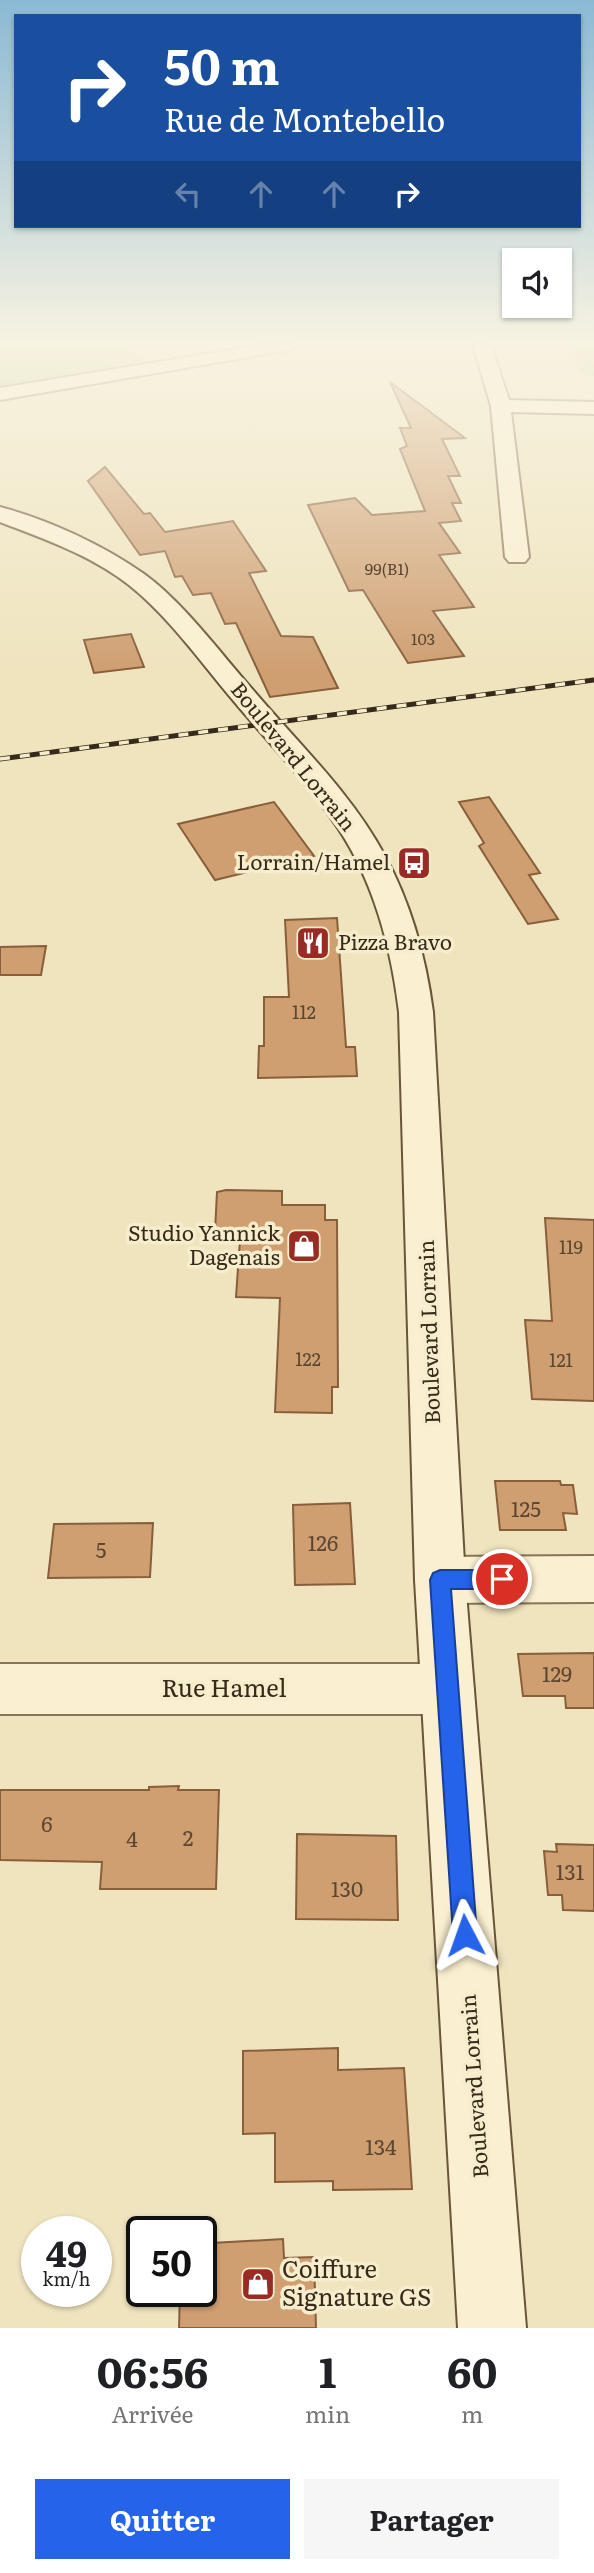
<!DOCTYPE html>
<html lang="fr">
<meta charset="utf-8">
<style>
:root{--surface:#fff;--page:#f6f6f6;--text:#202124;--muted:#757577;--accent:#2563eb}
body{margin:0;font-family:Literata,serif;background:var(--page);color:var(--text);height:100vh;display:flex;flex-direction:column;font-size:26px;white-space:nowrap}
*{box-sizing:border-box;margin:0}
p{font-size:23px;color:var(--muted)}
.icon{flex:none;width:38px;height:38px;fill:none;stroke:currentColor;stroke-width:2;stroke-linecap:round;stroke-linejoin:round}
.map{position:relative;height:2328px;overflow:hidden}
.details{display:flex;flex-direction:column;background:var(--surface);flex:1}
.details>*{flex:none}
.banner{position:absolute;left:14px;top:14px;width:567px;height:214px;border-radius:0px;box-shadow:0 2px 5px #0004;background:#1a4fa0;color:#fff;overflow:hidden}
.controls{position:absolute;left:502px;top:248px;display:grid;gap:14px}
.controls a{display:grid;place-items:center;width:70px;height:70px;border-radius:0px;background:var(--surface);box-shadow:0 2px 5px #0004;font-size:35px}
.speed{position:absolute;left:21px;top:2216px;display:flex;gap:14px;font-size:35px;font-weight:700;text-align:center}
.speed>*{display:grid;place-content:center;width:91px;height:91px;border-radius:50%;background:var(--surface);box-shadow:0 2px 5px #0004;line-height:1}
.speed small{font-size:18px;font-weight:400}
.speed .limit{border:4px solid #111;border-radius:10px;background:#fff;color:#111}
.pin{position:absolute;display:grid;place-items:center;width:60px;height:60px;color:#fff;margin:-30px;border:4px solid #fff;border-radius:50%;box-shadow:0 2px 7px #0007}
.me{position:absolute;width:77px;margin:-38px;rotate:356deg;stroke-linejoin:round;filter:drop-shadow(0 0 5px #0008)}
.turn{display:flex;align-items:center;gap:24px;height:147px;padding:0 35px;font-size:32px}
.turn .icon{width:91px;height:91px;stroke-width:2.5}
.turn b{display:block;font-size:49px;line-height:60px}
.lanes{display:flex;align-items:center;height:66px;padding:0 35px;background:#0003;justify-content:center;gap:35px;direction:ltr}
.lanes .off{opacity:.35}
.eta{display:flex;justify-content:space-evenly;align-items:center;height:119px;text-align:center}
.eta b{font-size:42px;font-weight:700;line-height:49px}
.primary-button{display:flex;gap:14px;margin-top:auto;padding:14px 35px}
.primary-button a{flex:1;height:80px;border-radius:0px;background:var(--accent);color:#fff;font-size:28px;font-weight:700;line-height:80px;text-align:center}
.primary-button a+a{background:var(--page);color:var(--text)}
.map>svg:first-child{display:block}
.green{fill:#c2cd92}
.building{fill:#cf9f72;stroke:#885e3b;stroke-width:2}
.lines{fill:none;stroke-linecap:round;stroke-linejoin:round}
.minor-casing{stroke:#887456;stroke-width:4}
.secondary-casing{stroke:#695539;stroke-width:4}
.minor{fill:#faf0d1;fill-rule:evenodd}
.secondary{fill:#faf0d1;fill-rule:evenodd}
.rail-casing{stroke:#372a1b;stroke-width:5}
.rail{stroke:#f6edcd;stroke-width:3.5;stroke-dasharray:10;stroke-linecap:butt}
.route{fill:#2563eb;stroke:#184099;stroke-width:2}
.labels{text-anchor:middle;stroke-width:7;stroke-linejoin:round;paint-order:stroke}
.far-number-label{font-size:16px;fill:#5d4731}
.number-label{font-size:18px;fill:#5d4731}
.street-label{font-size:21px;fill:#372a1b;stroke:#f6edcd}
.poi-label{font-size:21px;fill:#372a1b;stroke:#f6edcd;text-anchor:end}
.near-number-label{font-size:21px;fill:#5d4731}
.near-street-label{font-size:24px;fill:#372a1b;stroke:#f6edcd}
.near-poi-label{font-size:24px;fill:#372a1b;stroke:#f6edcd;text-anchor:start}
</style>
<div class="map">
<svg width="594" height="2328" viewBox="0 0 594 2328">
<rect width="100%" height="100%" fill="#efe4be"/>
<g class="green">
<path d="M 0,345 L 123,345 L 146,363 L 0,386 Z"/>
<path d="M 570,345 L 594,345 L 594,377 L 580,372 Z"/>
</g>
<g class="building">
<path d="M 390,382 L 465,438 L 442,439 L 460,476 L 448,476 L 461,503 L 452,503 L 461,521 L 439,523 L 460,553 L 439,555 L 474,607 L 433,611 L 464,656 L 408,663 L 363,590 L 349,591 L 308,505 L 355,498 L 372,515 L 425,511 L 400,449 L 407,446 L 400,428 L 411,428 Z"/>
<path d="M 105,467 L 144,514 L 150,513 L 165,532 L 233,521 L 266,571 L 249,573 L 281,636 L 313,637 L 338,688 L 270,697 L 236,623 L 225,624 L 211,593 L 193,595 L 182,576 L 175,577 L 165,551 L 140,555 L 88,481 Z"/>
<path d="M 131,634 L 144,667 L 94,673 L 84,640 Z"/>
<path d="M 489,797 L 540,873 L 529,875 L 558,919 L 528,924 L 479,846 L 484,843 L 459,802 Z"/>
<path d="M 274,802 L 314,856 L 215,880 L 178,824 Z"/>
<path d="M 337,918 L 346,1047 L 355,1047 L 357,1076 L 258,1078 L 259,1046 L 264,1046 L 264,997 L 289,997 L 285,920 Z"/>
<path d="M 46,946 L 41,975 L 0,975 L 0,947 Z"/>
<path d="M 226,1190 L 282,1191 L 282,1205 L 325,1205 L 325,1220 L 337,1220 L 338,1387 L 332,1387 L 332,1413 L 275,1412 L 280,1298 L 236,1297 L 240,1240 L 225,1240 L 226,1231 L 215,1231 L 217,1192 Z"/>
<path d="M 545,1218 L 594,1220 L 594,1401 L 532,1399 L 525,1320 L 552,1321 Z"/>
<path d="M 495,1481 L 560,1481 L 561,1485 L 573,1485 L 577,1514 L 563,1513 L 566,1530 L 500,1530 Z"/>
<path d="M 350,1503 L 355,1584 L 295,1585 L 293,1505 Z"/>
<path d="M 153,1523 L 150,1577 L 48,1578 L 54,1524 Z"/>
<path d="M 594,1653 L 594,1708 L 566,1708 L 565,1696 L 523,1696 L 518,1654 Z"/>
<path d="M 179,1786 L 178,1790 L 219,1790 L 216,1889 L 100,1889 L 102,1862 L 0,1860 L 0,1790 L 149,1790 L 149,1787 Z"/>
<path d="M 297,1834 L 396,1836 L 398,1920 L 296,1919 Z"/>
<path d="M 556,1844 L 594,1845 L 594,1911 L 563,1910 L 562,1895 L 548,1895 L 544,1851 L 557,1852 Z"/>
<path d="M 338,2048 L 338,2070 L 404,2068 L 412,2189 L 333,2190 L 333,2181 L 275,2182 L 275,2133 L 243,2134 L 243,2051 Z"/>
<path d="M 283,2239 L 284,2258 L 314,2257 L 316,2328 L 179,2328 L 180,2291 L 201,2291 L 201,2277 L 213,2277 L 212,2243 Z"/>
</g>
<g class="lines">
<g class="minor-casing">
<g id="minor">
<path d="M 260,345 L 298,345 L 289,350 L 0,400 L 0,388 Z"/>
<path d="M 473,345 L 491,345 L 509,400 L 594,402 L 594,414 L 511,412 L 529,557 L 525,562 L 509,562 L 505,557 L 491,406 Z"/>
<path d="M 594,1556 L 594,1602 L 440,1603 L 423,1596 L 415,1580 L 423,1564 L 440,1557 Z"/>
<path d="M 0,1664 L 448,1664 L 466,1671 L 474,1689 L 466,1707 L 448,1714 L 0,1714 Z"/>
</g>
</g>
<g class="secondary-casing">
<path id="secondary" d="M 0,507 C 49,520 103,545 144,574 C 183,602 221,654 253,690 C 298,743 352,794 385,856 C 411,904 426,958 433,1012 L 465,1580 L 526,2328 L 458,2328 L 415,1580 L 399,1012 C 391,945 372,874 331,818 C 302,776 265,739 232,699 C 200,661 168,616 129,585 C 91,555 44,539 0,522 Z"/>
</g>
<use href="#minor" class="minor"/>
<use href="#secondary" class="secondary"/>
<g class="rail-casing">
<path id="rail" d="M 0,759 L 594,680"/>
</g>
<use href="#rail" class="rail"/>
</g>
<linearGradient id="sky" x2="0" y2="1"><stop stop-color="#8bb9d5"/><stop offset="0.51" stop-color="#f8f3e2"/><stop offset="1" stop-color="#f8f3e2" stop-opacity="0"/></linearGradient>
<rect width="594" height="670" fill="url(#sky)"/>
<path class="route" d="M 440,1570 L 502,1570 L 509,1573 L 512,1579 L 509,1586 L 502,1589 L 451,1589 L 477,1935 L 473,1944 L 465,1947 L 456,1944 L 453,1935 L 430,1580 L 433,1573 Z"/>
<defs>
<g id="bus-square" transform="scale(1.75)"><rect x="-9" y="-9" width="18" height="18" rx="4" fill="#992b24" stroke="#f6edcd"/><path d="M-5-6H5V4H4V6H2V4H-2V6H-4V4H-5ZM-3.5-4V0h7V-4ZM-3.5 1.2v1.5H-2V1.2ZM2 1.2v1.5H3.5V1.2Z" fill="#fff"/></g>
<g id="restaurant-square" transform="scale(1.75)"><rect x="-9" y="-9" width="18" height="18" rx="4" fill="#992b24" stroke="#f6edcd"/><path d="M-5-6h1v4h1v-4h1v4h1v-4h1v5L-1.5 .5V6h-2V.5L-5-1ZM5-6V6H3V1.5H1.5Q1.5-4 5-6Z" fill="#fff"/></g>
<g id="shop-square" transform="scale(1.75)"><rect x="-9" y="-9" width="18" height="18" rx="4" fill="#992b24" stroke="#f6edcd"/><path d="M-5-2.5h2.3a2.7 3.5 0 0 1 5.4 0H5L5.5 6h-11ZM-1.5-2.5h3a1.5 2.3 0 0 0-3 0Z" fill="#fff"/></g>
</defs>
<g fill-rule="evenodd">
<use href="#bus-square" x="414" y="863"/>
<use href="#restaurant-square" x="313" y="943"/>
<use href="#shop-square" x="304" y="1246"/>
<use href="#shop-square" x="258" y="2284"/>
</g>
<g class="labels">
<g class="far-number-label">
<text x="387" y="575">99(B1)</text>
<text x="423" y="645">103</text>
</g>
<g class="number-label">
<text x="304" y="1019">112</text>
<text x="571" y="1254">119</text>
<text x="308" y="1366">122</text>
<text x="561" y="1367">121</text>
</g>
<g class="street-label">
<text transform="translate(293 757) rotate(51)" y="7">Boulevard Lorrain</text>
<text transform="translate(430 1332) rotate(-92)" y="7">Boulevard Lorrain</text>
<text transform="translate(475 2086) rotate(-94)" y="7">Boulevard Lorrain</text>
</g>
<g class="poi-label">
<text x="390" y="870">Lorrain/Hamel</text>
<text x="338" y="950" text-anchor="start">Pizza Bravo</text>
<text x="280" y="1241">Studio Yannick<tspan x="280" dy="24">Dagenais</tspan></text>
</g>
<g class="near-number-label">
<text x="526" y="1517">125</text>
<text x="323" y="1551">126</text>
<text x="101" y="1558">5</text>
<text x="557" y="1682">129</text>
<text x="47" y="1832">6</text>
<text x="188" y="1846">2</text>
<text x="132" y="1847">4</text>
<text x="570" y="1880">131</text>
<text x="347" y="1897">130</text>
<text x="381" y="2155">134</text>
</g>
<g class="near-street-label">
<text x="224" y="1697">Rue Hamel</text>
</g>
<g class="near-poi-label">
<text x="282" y="2278">Coiffure<tspan x="282" dy="28">Signature GS</tspan></text>
</g>
</g>
</svg>
<div class="controls">
<a><svg class="icon" aria-label="sound" viewBox="0 0 24 24"><path d="M4 9h4l5-4v14l-5-4H4zM17 9q2 3 0 6"/></svg></a>
</div>
<div class="speed"><div>49<small>km/h</small></div><div class="limit">50</div></div>
<div class="pin" style="left:502px;top:1579px;background:#d93025"><svg class="icon" aria-label="arrive" viewBox="0 0 24 24"><path d="M6 21V4h12l-3 4 3 4H6"/></svg></div>
<svg class="me" style="left:465px;top:1935px" viewBox="-20 -20 40 40"><path d="M0-17L14 15 0 8-14 15z" fill="#2563eb" stroke="#fff" stroke-width="4"/></svg>
<div class="banner">
<div class="turn"><svg class="icon" aria-label="right" viewBox="0 0 24 24"><path d="M7 20v-9h11M14 6l5 5-5 5"/></svg><div><b>50 m</b>Rue de Montebello</div></div>
<div class="lanes"><svg class="icon off" aria-label="left" viewBox="0 0 24 24"><path d="M17 20v-9H6M10 6l-5 5 5 5"/></svg><svg class="icon off" aria-label="ahead" viewBox="0 0 24 24"><path d="M12 20V5M6 11l6-6 6 6"/></svg><svg class="icon off" aria-label="ahead" viewBox="0 0 24 24"><path d="M12 20V5M6 11l6-6 6 6"/></svg><svg class="icon" aria-label="right" viewBox="0 0 24 24"><path d="M7 20v-9h11M14 6l5 5-5 5"/></svg></div>
</div>
</div>
<section class="details">
<div class="eta">
<div><b>06:56</b><p>Arrivée</p></div>
<div><b>1</b><p>min</p></div>
<div><b>60</b><p>m</p></div>
</div>
<div class="primary-button"><a>Quitter</a><a>Partager</a></div>
</section>
